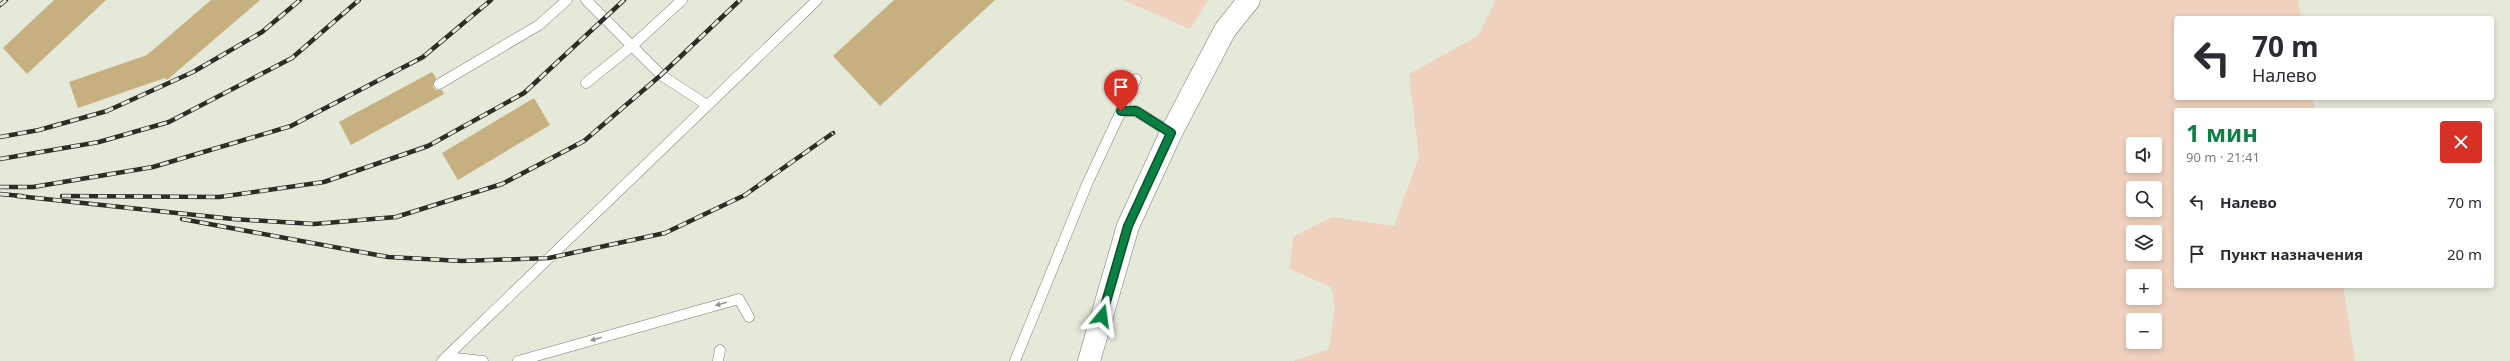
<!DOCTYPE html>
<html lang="ru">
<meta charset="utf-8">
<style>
:root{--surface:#fff;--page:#f2f2f3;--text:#2b2b33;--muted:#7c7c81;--accent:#0b8043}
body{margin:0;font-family:"Noto Sans",sans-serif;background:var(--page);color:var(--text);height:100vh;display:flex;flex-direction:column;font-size:15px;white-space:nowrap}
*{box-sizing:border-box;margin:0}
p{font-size:13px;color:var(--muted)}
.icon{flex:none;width:22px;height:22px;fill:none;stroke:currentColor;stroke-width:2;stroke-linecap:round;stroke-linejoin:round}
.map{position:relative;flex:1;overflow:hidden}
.side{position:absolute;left:2174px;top:108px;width:320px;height:180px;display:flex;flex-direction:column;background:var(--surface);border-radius:4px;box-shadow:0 2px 6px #0003}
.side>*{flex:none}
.banner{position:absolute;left:2174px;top:16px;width:320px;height:84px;border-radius:4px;box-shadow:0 2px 6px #0003;background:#fff;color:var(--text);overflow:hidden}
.tools{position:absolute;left:2126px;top:137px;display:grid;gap:8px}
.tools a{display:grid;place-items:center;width:36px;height:36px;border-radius:4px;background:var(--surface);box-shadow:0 2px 6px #0003;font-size:20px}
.pin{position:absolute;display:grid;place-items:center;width:34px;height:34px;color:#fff;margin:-41px -17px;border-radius:50% 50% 50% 0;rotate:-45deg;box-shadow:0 0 4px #0007}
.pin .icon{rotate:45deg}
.me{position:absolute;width:44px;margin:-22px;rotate:16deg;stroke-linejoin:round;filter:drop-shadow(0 0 3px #0008)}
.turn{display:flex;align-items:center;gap:14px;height:84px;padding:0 12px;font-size:18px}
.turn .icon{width:52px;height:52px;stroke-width:2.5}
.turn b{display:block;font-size:28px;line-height:34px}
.round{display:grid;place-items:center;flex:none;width:42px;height:42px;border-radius:4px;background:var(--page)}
.headline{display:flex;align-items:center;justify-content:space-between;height:68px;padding:0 12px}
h1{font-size:24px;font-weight:700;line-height:30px;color:var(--accent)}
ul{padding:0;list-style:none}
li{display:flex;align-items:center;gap:12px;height:52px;padding:0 12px}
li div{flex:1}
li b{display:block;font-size:15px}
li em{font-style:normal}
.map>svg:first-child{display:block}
.green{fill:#f0d1be;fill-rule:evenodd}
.building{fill:#c7b080}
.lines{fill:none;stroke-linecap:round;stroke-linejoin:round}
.lane-casing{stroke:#7c7f71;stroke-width:11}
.secondary-casing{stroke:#7c7f71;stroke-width:23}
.lane{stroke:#fff;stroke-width:10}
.secondary{stroke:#fff;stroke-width:22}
.rail-casing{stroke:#2b2d26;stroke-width:4.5}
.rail{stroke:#e5e9d9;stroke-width:3;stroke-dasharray:9;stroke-linecap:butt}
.oneway{fill:#959593}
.route-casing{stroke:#07532c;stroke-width:10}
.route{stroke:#0b8043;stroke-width:7}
</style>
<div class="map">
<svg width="2510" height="361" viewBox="0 0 2510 361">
<rect width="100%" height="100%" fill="#e5e9d9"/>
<g class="green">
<path d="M 1123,0 L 1208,0 L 1190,29 Z"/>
<path d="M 1496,0 L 2298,0 L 2301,18 L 2176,18 L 2176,98 L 2313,98 L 2315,110 L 2176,110 L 2176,286 L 2343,286 L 2355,361 L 1293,361 L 1329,349 L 1335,307 L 1331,287 L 1290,269 L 1293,237 L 1332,217 L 1394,226 L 1419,157 L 1409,74 L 1478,36 ZM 2133,144 L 2155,144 L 2155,166 L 2133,166 ZM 2133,188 L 2155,188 L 2155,210 L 2133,210 ZM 2133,232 L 2155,232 L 2155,254 L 2133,254 ZM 2133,276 L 2155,276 L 2155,298 L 2133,298 ZM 2133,320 L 2155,320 L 2155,342 L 2133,342 Z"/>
</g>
<g class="building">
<path d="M 54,0 L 106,0 L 27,74 L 3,48 Z"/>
<path d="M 211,0 L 260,0 L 167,80 L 165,78 L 78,108 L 69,82 L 147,55 Z"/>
<path d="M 894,0 L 995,0 L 880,106 L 833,56 Z"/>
<path d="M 432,72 L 436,78 L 433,87 L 436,90 L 442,90 L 444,94 L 351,145 L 339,122 Z"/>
<path d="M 534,98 L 550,125 L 458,180 L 442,153 Z"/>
</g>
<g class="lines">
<g class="lane-casing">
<g id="lane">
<path d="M 586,0 L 661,75 L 707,105"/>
<path d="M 586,83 L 632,46 L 682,0"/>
<path d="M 439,84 L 539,25 L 567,0"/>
<path d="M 1121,111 L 1136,111 L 1171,133"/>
<path d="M 446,357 L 483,361"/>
<path d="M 442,361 L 817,0"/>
<path d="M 518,361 L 739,299 L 749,317"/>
<path d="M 718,361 L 720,350"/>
<path d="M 1015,361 L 1087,184 L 1136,79"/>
</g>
</g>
<g class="secondary-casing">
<path id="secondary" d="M 1089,361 L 1128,226 L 1171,133 L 1225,30 L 1249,0"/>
</g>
<use href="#lane" class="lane"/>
<use href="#secondary" class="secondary"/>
<g class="rail-casing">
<g id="rail">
<path d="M 0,5 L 6,0"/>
<path d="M 0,137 L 39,130 L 107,111 L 193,72 L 262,32 L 300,0"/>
<path d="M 0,159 L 99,142 L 169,122 L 292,58 L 359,0"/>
<path d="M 0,187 L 33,187 L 153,167 L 291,126 L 423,57 L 491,0"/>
<path d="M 0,194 L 22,196"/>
<path d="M 17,196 L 233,219 L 314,224 L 396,217 L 502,184 L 584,141 L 661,75 L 740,0"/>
<path d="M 62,196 L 219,197 L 324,182 L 428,146 L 524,93 L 624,0"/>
<path d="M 182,219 L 388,257 L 462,261 L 549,258 L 665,233 L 745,195 L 833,133"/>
</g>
</g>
<use href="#rail" class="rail"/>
</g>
<defs><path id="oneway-solid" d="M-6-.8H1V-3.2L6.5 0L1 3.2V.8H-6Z"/></defs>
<g class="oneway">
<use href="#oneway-solid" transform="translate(721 304) rotate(164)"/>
<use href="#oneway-solid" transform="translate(596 339) rotate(164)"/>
</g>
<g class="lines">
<g class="route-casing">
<path id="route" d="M 1102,316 L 1128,226 L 1171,133 L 1136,111 L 1121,111"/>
</g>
<use href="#route" class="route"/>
</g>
</svg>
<div class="tools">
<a><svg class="icon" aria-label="sound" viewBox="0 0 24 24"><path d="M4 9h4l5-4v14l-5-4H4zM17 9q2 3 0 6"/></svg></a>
<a><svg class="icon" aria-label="search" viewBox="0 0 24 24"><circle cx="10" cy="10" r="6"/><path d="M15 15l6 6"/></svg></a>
<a><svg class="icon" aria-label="layers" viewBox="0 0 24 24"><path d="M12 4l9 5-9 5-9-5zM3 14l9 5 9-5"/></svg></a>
<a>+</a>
<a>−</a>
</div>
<div class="pin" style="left:1121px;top:111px;background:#d93025"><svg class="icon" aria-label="arrive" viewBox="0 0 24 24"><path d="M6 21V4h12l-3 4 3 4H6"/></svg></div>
<svg class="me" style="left:1102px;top:316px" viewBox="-20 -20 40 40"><path d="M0-17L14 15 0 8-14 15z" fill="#0b8043" stroke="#fff" stroke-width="4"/></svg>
<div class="banner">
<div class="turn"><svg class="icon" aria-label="left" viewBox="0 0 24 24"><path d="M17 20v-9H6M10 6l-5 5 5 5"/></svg><div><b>70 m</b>Налево</div></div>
</div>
<section class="side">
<div class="headline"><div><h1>1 мин</h1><p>90 m · 21:41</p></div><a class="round" style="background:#d93025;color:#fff"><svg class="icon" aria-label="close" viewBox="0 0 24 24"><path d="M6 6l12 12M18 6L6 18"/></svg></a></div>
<ul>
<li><svg class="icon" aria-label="left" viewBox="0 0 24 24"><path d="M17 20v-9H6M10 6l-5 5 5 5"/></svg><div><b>Налево</b></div><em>70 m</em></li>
<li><svg class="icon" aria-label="arrive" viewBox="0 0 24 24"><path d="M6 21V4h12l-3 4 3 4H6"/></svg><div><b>Пункт назначения</b></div><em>20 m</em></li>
</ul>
</section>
</div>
